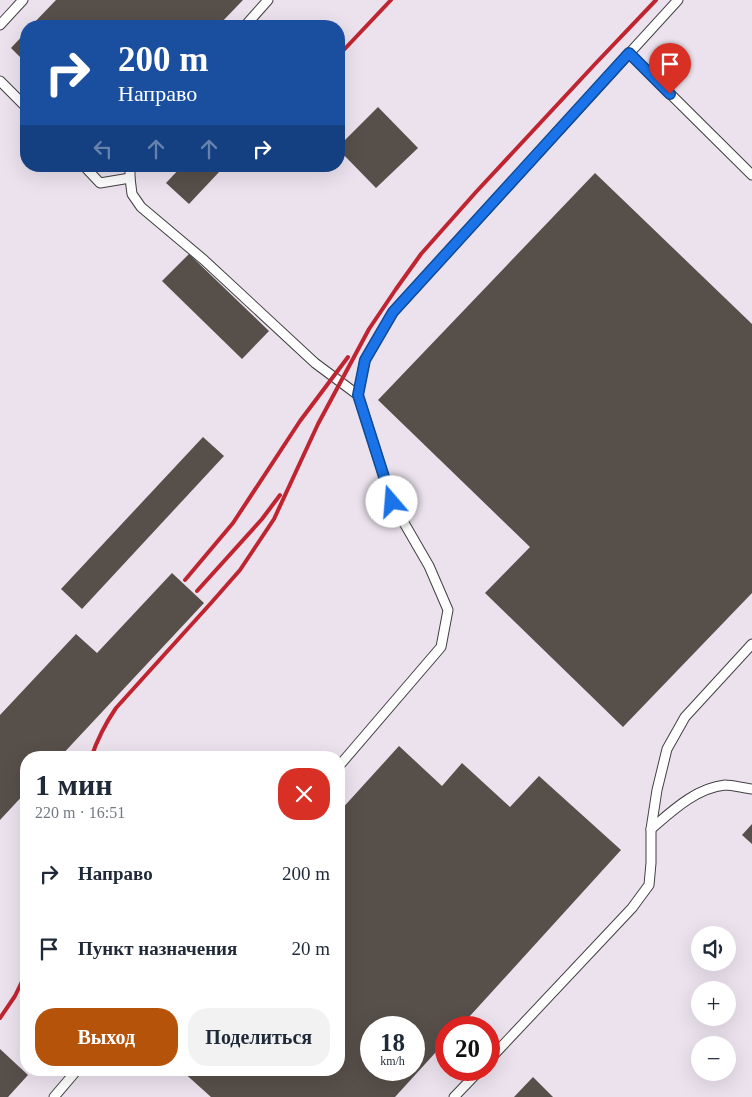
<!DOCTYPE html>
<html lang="ru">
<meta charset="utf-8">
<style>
:root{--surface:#fff;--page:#f2f2f3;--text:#1f2937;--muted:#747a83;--accent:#b45309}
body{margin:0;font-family:"Times New Roman",serif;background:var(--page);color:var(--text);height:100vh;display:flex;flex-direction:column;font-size:19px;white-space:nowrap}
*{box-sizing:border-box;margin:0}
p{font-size:16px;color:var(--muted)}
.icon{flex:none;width:28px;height:28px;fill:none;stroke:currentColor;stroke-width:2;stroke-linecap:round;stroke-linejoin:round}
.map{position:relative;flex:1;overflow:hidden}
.details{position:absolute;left:20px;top:751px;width:325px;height:325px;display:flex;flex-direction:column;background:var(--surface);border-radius:20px;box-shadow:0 5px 20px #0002}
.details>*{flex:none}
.hud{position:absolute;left:20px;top:20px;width:325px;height:152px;border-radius:20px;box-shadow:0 5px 20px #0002;background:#1a4fa0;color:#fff;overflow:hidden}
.tools{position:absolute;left:691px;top:926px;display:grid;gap:10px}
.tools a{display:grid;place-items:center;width:45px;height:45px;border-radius:50%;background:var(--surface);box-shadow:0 5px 20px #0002;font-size:25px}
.speed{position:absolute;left:360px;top:1016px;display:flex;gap:10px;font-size:25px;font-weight:700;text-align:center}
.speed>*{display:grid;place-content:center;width:65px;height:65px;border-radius:50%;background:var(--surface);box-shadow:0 5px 20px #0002;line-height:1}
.speed small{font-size:12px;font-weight:400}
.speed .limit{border:8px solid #d22;background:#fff;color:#111}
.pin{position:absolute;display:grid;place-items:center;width:42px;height:42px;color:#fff;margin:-51px -21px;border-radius:50% 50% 50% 0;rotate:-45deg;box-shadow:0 0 5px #0007}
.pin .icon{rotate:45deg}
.me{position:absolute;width:55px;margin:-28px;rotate:342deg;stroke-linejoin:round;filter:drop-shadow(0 0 4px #0008)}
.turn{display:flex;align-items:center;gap:18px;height:105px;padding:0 15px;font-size:22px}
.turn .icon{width:65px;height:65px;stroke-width:2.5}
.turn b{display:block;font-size:35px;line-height:42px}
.lanes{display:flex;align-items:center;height:48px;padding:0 15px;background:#0003;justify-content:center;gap:25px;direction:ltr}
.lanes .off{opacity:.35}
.round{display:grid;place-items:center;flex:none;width:52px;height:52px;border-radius:20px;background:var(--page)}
.summary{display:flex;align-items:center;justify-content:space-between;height:85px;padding:0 15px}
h1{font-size:30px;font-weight:700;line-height:38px}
.primary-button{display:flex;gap:10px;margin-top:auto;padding:10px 15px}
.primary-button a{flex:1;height:58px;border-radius:20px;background:var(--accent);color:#fff;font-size:20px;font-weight:700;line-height:58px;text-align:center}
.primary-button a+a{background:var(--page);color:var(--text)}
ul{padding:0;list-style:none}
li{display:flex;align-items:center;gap:15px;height:75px;padding:0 15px}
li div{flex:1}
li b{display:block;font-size:19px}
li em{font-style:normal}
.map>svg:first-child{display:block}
.industrial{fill:#ebe2ed;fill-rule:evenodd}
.building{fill:#574f4a;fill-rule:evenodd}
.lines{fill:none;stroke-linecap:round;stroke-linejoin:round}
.service-casing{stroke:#414141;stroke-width:11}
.service{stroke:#fff;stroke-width:9}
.rail{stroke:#bf2530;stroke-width:4}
.route-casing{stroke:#114b97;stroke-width:12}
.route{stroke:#1a73e8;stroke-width:9}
</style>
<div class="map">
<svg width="752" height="1097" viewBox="0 0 752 1097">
<rect width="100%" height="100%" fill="#fffbef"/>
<path class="industrial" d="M 0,0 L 752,0 L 752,1097 L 0,1097 ZM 26,26 L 339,26 L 339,166 L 26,166 ZM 26,758 L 339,758 L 339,1070 L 26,1070 ZM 700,935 L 728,935 L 728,962 L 700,962 ZM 700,990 L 728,990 L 728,1018 L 700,1018 ZM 371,1028 L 414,1028 L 414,1070 L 371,1070 ZM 446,1028 L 489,1028 L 489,1070 L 446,1070 ZM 700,1045 L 728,1045 L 728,1072 L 700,1072 Z"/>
<g class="building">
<path d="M 56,0 L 243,0 L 218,26 L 31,26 Z"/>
<path d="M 26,32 L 26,63 L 11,48 Z"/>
<path d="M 378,107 L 418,148 L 376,188 L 339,150 L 339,146 Z"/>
<path d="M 182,166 L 215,166 L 220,171 L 189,204 L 166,183 Z"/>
<path d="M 595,173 L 752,324 L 752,593 L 623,727 L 485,593 L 530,547 L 378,400 Z"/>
<path d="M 189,254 L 269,331 L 242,359 L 162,281 Z"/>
<path d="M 203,437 L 224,456 L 82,609 L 61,589 Z"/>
<path d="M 172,573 L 204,603 L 59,758 L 26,758 L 26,792 L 0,820 L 0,715 L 76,634 L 97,653 Z"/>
<path d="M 399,746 L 442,786 L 462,763 L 510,807 L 539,776 L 621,850 L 459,1028 L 446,1028 L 446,1041 L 395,1097 L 211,1097 L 181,1070 L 339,1070 L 339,812 ZM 371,1028 L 414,1028 L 414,1070 L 371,1070 Z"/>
<path d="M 752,824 L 752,844 L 742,835 Z"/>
<path d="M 0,1049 L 28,1075 L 8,1097 L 0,1097 Z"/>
<path d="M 533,1077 L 553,1097 L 514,1097 Z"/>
</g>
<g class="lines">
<g class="service-casing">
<g id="service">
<path d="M 0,25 L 23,0"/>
<path d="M 245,26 L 268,0"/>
<path d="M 629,53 L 752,175"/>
<path d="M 0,81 L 26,107"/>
<path d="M 84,166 L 100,183 L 130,178"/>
<path d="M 130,166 L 130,178 L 132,194 L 141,207 L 204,260 L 315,363 L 358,395"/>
<path d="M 339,766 L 441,647 L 448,610 L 429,566 L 392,502 L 358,395 L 365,360 L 393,312 L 678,0"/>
<path d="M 651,829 C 672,811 696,788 725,785 C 733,785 743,788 752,789"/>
<path d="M 489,1060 L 632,908 L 649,885 L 651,863 L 651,829 L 657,790 L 667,749 L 685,717 L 752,644"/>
<path d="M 54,1097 L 77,1070"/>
<path d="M 454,1097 L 480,1070"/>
</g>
</g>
<use href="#service" class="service"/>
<g class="rail">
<path d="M 339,55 L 391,0"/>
<path d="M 185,580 L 233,523 L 300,421 L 348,357"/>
<path d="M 197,591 L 262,519 L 280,495"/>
<path d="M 91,758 C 97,740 105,724 116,708 L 211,603 L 240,570 L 274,519 L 318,424 L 369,329 L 396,289 L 421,254 L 476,192 L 596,63 L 656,0"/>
<path d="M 0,1018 L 15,996 L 26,973"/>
</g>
</g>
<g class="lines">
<g class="route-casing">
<path id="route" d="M 392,502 L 358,395 L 365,360 L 393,312 L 629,53 L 670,94"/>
</g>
<use href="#route" class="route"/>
</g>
</svg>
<div class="tools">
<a><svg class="icon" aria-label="sound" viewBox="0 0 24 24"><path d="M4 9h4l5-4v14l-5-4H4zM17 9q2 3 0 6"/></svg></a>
<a>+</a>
<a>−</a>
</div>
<div class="speed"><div>18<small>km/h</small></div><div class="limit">20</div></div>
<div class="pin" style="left:670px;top:94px;background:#d93025"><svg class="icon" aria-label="arrive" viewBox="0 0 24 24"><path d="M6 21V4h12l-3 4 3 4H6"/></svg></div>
<svg class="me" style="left:392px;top:502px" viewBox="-20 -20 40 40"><circle r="19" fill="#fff"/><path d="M0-13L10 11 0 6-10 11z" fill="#1a73e8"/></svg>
<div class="hud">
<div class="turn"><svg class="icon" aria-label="right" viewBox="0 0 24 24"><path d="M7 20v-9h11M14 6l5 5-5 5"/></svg><div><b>200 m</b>Направо</div></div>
<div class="lanes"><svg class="icon off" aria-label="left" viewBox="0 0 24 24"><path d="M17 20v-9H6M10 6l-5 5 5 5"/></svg><svg class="icon off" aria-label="ahead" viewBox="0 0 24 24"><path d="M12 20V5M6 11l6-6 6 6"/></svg><svg class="icon off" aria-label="ahead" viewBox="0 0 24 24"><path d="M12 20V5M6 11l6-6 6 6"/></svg><svg class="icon" aria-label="right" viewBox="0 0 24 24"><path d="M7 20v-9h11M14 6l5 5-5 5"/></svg></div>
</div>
<section class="details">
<div class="summary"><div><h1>1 мин</h1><p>220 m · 16:51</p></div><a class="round" style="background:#d93025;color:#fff"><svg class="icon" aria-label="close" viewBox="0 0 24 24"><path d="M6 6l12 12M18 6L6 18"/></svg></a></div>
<ul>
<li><svg class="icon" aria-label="right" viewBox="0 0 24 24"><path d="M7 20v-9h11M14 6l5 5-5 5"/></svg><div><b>Направо</b></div><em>200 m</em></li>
<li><svg class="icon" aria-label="arrive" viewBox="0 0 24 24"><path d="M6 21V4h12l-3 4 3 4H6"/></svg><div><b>Пункт назначения</b></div><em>20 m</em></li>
</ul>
<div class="primary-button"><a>Выход</a><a>Поделиться</a></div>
</section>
</div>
